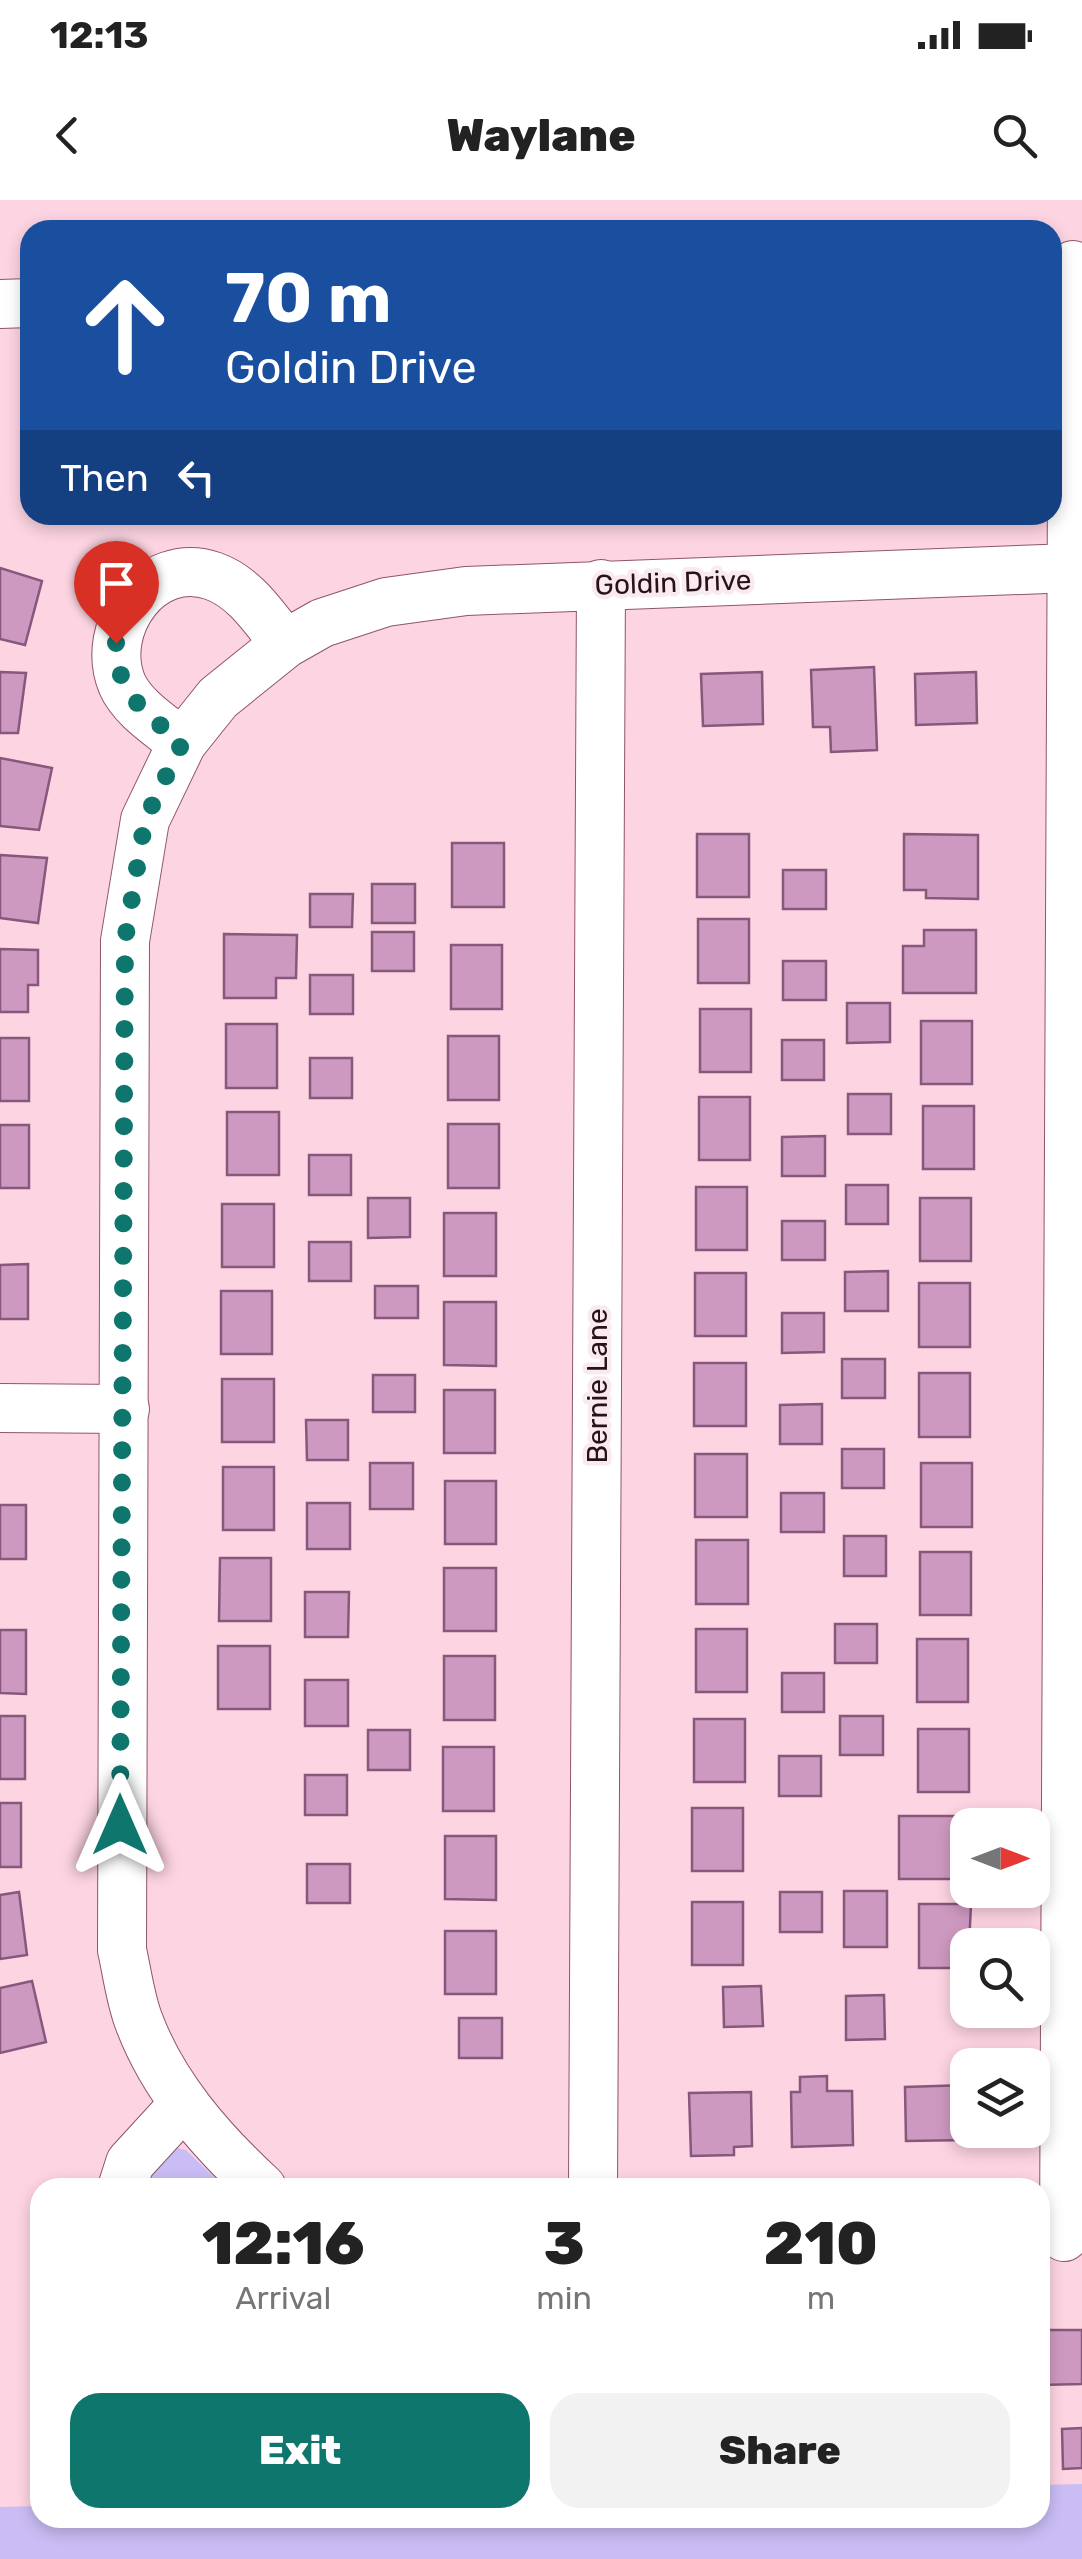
<!DOCTYPE html>
<style>
:root{--surface:#fff;--page:#f2f2f2;--text:#222;--muted:#767676;--accent:#0f766e}
body{margin:0;font-family:Rubik,sans-serif;background:var(--page);color:var(--text);height:100vh;display:flex;flex-direction:column;font-size:38px;white-space:nowrap}
*{box-sizing:border-box;margin:0}
p{font-size:32px;color:var(--muted)}
.icon{flex:none;width:55px;height:55px;fill:none;stroke:currentColor;stroke-width:2;stroke-linecap:round;stroke-linejoin:round}
.map{position:relative;flex:1;overflow:hidden}
.drawer{position:absolute;left:30px;top:1978px;width:1020px;height:350px;display:flex;flex-direction:column;background:var(--surface);border-radius:30px;box-shadow:0 5px 15px #0003}
.drawer>*{flex:none}
.top-card{position:absolute;left:20px;top:20px;width:1042px;height:305px;border-radius:30px;box-shadow:0 5px 15px #0003;background:#1a4fa0;color:#fff;overflow:hidden}
.needle{width:65px;rotate:90deg}
.tools{position:absolute;left:950px;top:1608px;display:grid;gap:20px}
.tools a{display:grid;place-items:center;width:100px;height:100px;border-radius:20px;background:var(--surface);box-shadow:0 5px 15px #0003;font-size:50px}
.pin{position:absolute;display:grid;place-items:center;width:85px;height:85px;color:#fff;margin:-102px -42px;border-radius:50% 50% 50% 0;rotate:-45deg;box-shadow:0 0 10px #0007}
.pin .icon{rotate:45deg}
.me{position:absolute;width:110px;margin:-55px;rotate:0deg;stroke-linejoin:round;filter:drop-shadow(0 0 8px #0008)}
.turn{display:flex;align-items:center;gap:35px;height:210px;padding:0 40px;font-size:45px}
.turn .icon{width:130px;height:130px;stroke-width:2.5}
.turn b{display:block;font-size:70px;line-height:85px}
.then{display:flex;align-items:center;height:95px;padding:0 40px;background:#0003;gap:20px;font-size:38px}
.eta{display:flex;justify-content:space-evenly;align-items:center;height:170px;text-align:center}
.eta b{font-size:60px;font-weight:800;line-height:70px}
.action{display:flex;gap:20px;margin-top:auto;padding:20px 40px}
.action a{flex:1;height:115px;border-radius:30px;background:var(--accent);color:#fff;font-size:40px;font-weight:800;line-height:115px;text-align:center}
.action a+a{background:var(--page);color:var(--text)}
.status{display:flex;justify-content:space-between;align-items:center;height:70px;padding:0 50px;background:var(--surface);direction:ltr}
.status svg{height:28px;fill:currentColor}
header{display:flex;justify-content:space-between;align-items:center;height:130px;padding:0 40px;background:var(--surface);font-size:45px;font-weight:800}
.map>svg:first-child{display:block}
.green{fill:#cabdf5}
.building{fill:#ce99c0;stroke:#87577c;stroke-width:2.5}
.lines{fill:none;stroke-linecap:round;stroke-linejoin:round}
.minor-casing{stroke:#8f556b;stroke-width:50}
.minor{stroke:#fff;stroke-width:48}
.route{stroke:#0f766e;stroke-width:18;stroke-dasharray:0 32.4}
.labels{text-anchor:middle;stroke-width:9;stroke-linejoin:round;paint-order:stroke}
.street-label{font-size:28px;fill:#28111a;stroke:#f8eaef}
</style>
<div class="status"><b>12:13</b><svg viewBox="0 0 49 12"><path d="M0 12V9h3v3zM5 12V6h3v6zM10 12V3h3v9zM15 12V0h3v12zM26 1h20v11H26zM47 4h2v5h-2z"/></svg></div>
<header><svg class="icon" aria-label="back" viewBox="0 0 24 24"><path d="M15 5l-7 7 7 7"/></svg>Waylane<svg class="icon" aria-label="search" viewBox="0 0 24 24"><circle cx="10" cy="10" r="6"/><path d="M15 15l6 6"/></svg></header>
<div class="map">
<svg width="1082" height="2359" viewBox="0 0 1082 2359">
<rect width="100%" height="100%" fill="#fdd4e2"/>
<g class="green">
<path d="M 177,1948 L 186,1950 L 224,1987 L 143,1988 L 169,1950 Z"/>
<path d="M 1082,2284 L 1082,2359 L 0,2359 L 0,2307 L 40,2306 L 40,2318 L 1040,2318 L 1040,2285 Z"/>
</g>
<g class="building">
<path d="M 0,368 L 42,381 L 25,445 L 0,439 Z"/>
<path d="M 874,467 L 877,550 L 831,552 L 830,527 L 813,527 L 811,470 Z"/>
<path d="M 0,472 L 26,473 L 18,533 L 0,533 Z"/>
<path d="M 762,472 L 763,524 L 703,526 L 701,474 Z"/>
<path d="M 976,472 L 977,523 L 916,525 L 915,474 Z"/>
<path d="M 0,558 L 52,568 L 39,630 L 0,626 Z"/>
<rect x="697" y="634" width="52" height="63"/>
<path d="M 904,634 L 978,635 L 978,699 L 926,698 L 926,690 L 904,690 Z"/>
<rect x="452" y="643" width="52" height="64"/>
<path d="M 0,655 L 47,658 L 38,723 L 0,718 Z"/>
<rect x="783" y="670" width="43" height="39"/>
<rect x="372" y="684" width="43" height="39"/>
<path d="M 310,694 L 353,694 L 352,727 L 310,727 Z"/>
<rect x="698" y="719" width="51" height="64"/>
<path d="M 924,730 L 976,730 L 976,793 L 903,793 L 903,746 L 924,746 Z"/>
<rect x="372" y="732" width="42" height="39"/>
<path d="M 224,734 L 297,735 L 296,778 L 276,778 L 276,798 L 224,798 Z"/>
<rect x="451" y="745" width="51" height="64"/>
<path d="M 0,749 L 38,750 L 38,785 L 28,785 L 28,812 L 0,812 Z"/>
<rect x="783" y="761" width="43" height="39"/>
<rect x="310" y="775" width="43" height="39"/>
<path d="M 847,803 L 890,803 L 890,842 L 847,843 Z"/>
<rect x="700" y="809" width="51" height="63"/>
<rect x="921" y="821" width="51" height="63"/>
<rect x="226" y="824" width="51" height="64"/>
<rect x="448" y="836" width="51" height="64"/>
<rect x="0" y="838" width="29" height="63"/>
<rect x="782" y="840" width="42" height="40"/>
<rect x="310" y="858" width="42" height="40"/>
<rect x="848" y="894" width="43" height="40"/>
<rect x="699" y="897" width="51" height="63"/>
<rect x="923" y="906" width="51" height="63"/>
<rect x="227" y="912" width="52" height="63"/>
<rect x="448" y="924" width="51" height="64"/>
<rect x="0" y="925" width="29" height="63"/>
<path d="M 825,936 L 825,976 L 782,976 L 782,937 Z"/>
<rect x="309" y="955" width="42" height="40"/>
<rect x="846" y="985" width="42" height="39"/>
<rect x="696" y="987" width="51" height="63"/>
<path d="M 368,998 L 410,998 L 410,1037 L 368,1038 Z"/>
<rect x="920" y="998" width="51" height="63"/>
<rect x="222" y="1004" width="52" height="63"/>
<rect x="444" y="1013" width="52" height="63"/>
<rect x="782" y="1021" width="43" height="39"/>
<rect x="309" y="1042" width="42" height="39"/>
<path d="M 28,1064 L 28,1119 L 0,1119 L 0,1065 Z"/>
<path d="M 888,1071 L 888,1111 L 845,1111 L 845,1072 Z"/>
<rect x="695" y="1073" width="51" height="63"/>
<rect x="919" y="1083" width="51" height="64"/>
<rect x="375" y="1086" width="43" height="32"/>
<rect x="221" y="1091" width="51" height="63"/>
<path d="M 444,1102 L 496,1102 L 496,1166 L 444,1165 Z"/>
<path d="M 782,1113 L 824,1113 L 824,1152 L 782,1153 Z"/>
<rect x="842" y="1159" width="43" height="39"/>
<rect x="694" y="1163" width="52" height="63"/>
<rect x="919" y="1173" width="51" height="64"/>
<rect x="373" y="1175" width="42" height="37"/>
<rect x="222" y="1179" width="52" height="63"/>
<rect x="444" y="1190" width="51" height="63"/>
<path d="M 822,1204 L 822,1244 L 780,1244 L 780,1205 Z"/>
<path d="M 306,1220 L 348,1220 L 348,1260 L 307,1260 Z"/>
<rect x="842" y="1249" width="42" height="39"/>
<rect x="695" y="1254" width="52" height="63"/>
<rect x="370" y="1263" width="43" height="46"/>
<rect x="921" y="1263" width="51" height="64"/>
<rect x="223" y="1267" width="51" height="63"/>
<rect x="445" y="1281" width="51" height="63"/>
<rect x="781" y="1293" width="43" height="39"/>
<rect x="307" y="1303" width="43" height="46"/>
<rect x="0" y="1305" width="26" height="54"/>
<rect x="844" y="1336" width="42" height="40"/>
<rect x="696" y="1340" width="52" height="64"/>
<rect x="920" y="1352" width="51" height="63"/>
<path d="M 220,1358 L 271,1358 L 271,1421 L 219,1421 Z"/>
<rect x="444" y="1368" width="52" height="63"/>
<path d="M 305,1392 L 349,1392 L 348,1437 L 305,1437 Z"/>
<rect x="835" y="1424" width="42" height="39"/>
<rect x="696" y="1429" width="51" height="63"/>
<path d="M 0,1430 L 26,1430 L 26,1494 L 0,1493 Z"/>
<rect x="917" y="1439" width="51" height="63"/>
<rect x="218" y="1446" width="52" height="63"/>
<rect x="444" y="1456" width="51" height="64"/>
<rect x="782" y="1473" width="42" height="39"/>
<rect x="305" y="1480" width="43" height="46"/>
<rect x="0" y="1516" width="25" height="63"/>
<rect x="840" y="1516" width="43" height="39"/>
<rect x="694" y="1519" width="51" height="63"/>
<rect x="918" y="1529" width="51" height="63"/>
<rect x="368" y="1530" width="42" height="40"/>
<rect x="443" y="1547" width="51" height="64"/>
<rect x="779" y="1556" width="42" height="40"/>
<rect x="305" y="1575" width="42" height="40"/>
<rect x="0" y="1603" width="21" height="64"/>
<rect x="692" y="1608" width="51" height="63"/>
<path d="M 899,1616 L 972,1616 L 972,1625 L 968,1625 L 968,1679 L 899,1679 Z"/>
<path d="M 445,1636 L 496,1636 L 496,1700 L 445,1699 Z"/>
<rect x="307" y="1664" width="43" height="39"/>
<rect x="844" y="1691" width="43" height="56"/>
<path d="M 19,1692 L 27,1755 L 0,1759 L 0,1695 Z"/>
<rect x="780" y="1692" width="42" height="40"/>
<rect x="692" y="1702" width="51" height="63"/>
<path d="M 919,1704 L 971,1704 L 968,1768 L 919,1768 Z"/>
<rect x="445" y="1731" width="51" height="63"/>
<path d="M 32,1781 L 46,1842 L 0,1853 L 0,1788 Z"/>
<path d="M 761,1786 L 763,1826 L 724,1827 L 723,1787 Z"/>
<path d="M 884,1795 L 885,1839 L 846,1840 L 846,1796 Z"/>
<rect x="459" y="1818" width="43" height="40"/>
<path d="M 827,1876 L 827,1891 L 852,1891 L 853,1945 L 792,1947 L 791,1892 L 800,1892 L 800,1877 Z"/>
<path d="M 967,1885 L 968,1940 L 906,1941 L 905,1887 Z"/>
<path d="M 751,1892 L 752,1946 L 734,1947 L 734,1955 L 691,1956 L 689,1893 Z"/>
<path d="M 1048,2130 L 1082,2130 L 1082,2184 L 1040,2185 L 1040,2134 Z"/>
<path d="M 1082,2228 L 1082,2268 L 1063,2269 L 1062,2229 Z"/>
</g>
<g class="lines">
<g class="minor-casing">
<g id="minor">
<path d="M 0,104 L 30,103"/>
<path d="M 182,543 C 162,526 133,509 122,484 C 99,428 150,354 213,376 C 245,387 265,419 285,444"/>
<path d="M 0,1208 L 125,1209"/>
<path d="M 122,1988 L 130,1963 L 184,1904"/>
<path d="M 262,1988 C 210,1940 162,1885 138,1819 C 130,1797 127,1772 122,1750 L 125,741 L 145,620 L 182,543 L 218,498 L 285,444 L 322,423 L 386,402 L 466,391 L 1072,368"/>
<path d="M 593,1988 L 601,384"/>
<path d="M 1064,2037 L 1073,65"/>
</g>
</g>
<use href="#minor" class="minor"/>
</g>
<g class="lines">
<path class="route" d="M 116,443 C 116,494 146,513 182,543 L 145,620 L 125,740 L 120,1625"/>
</g>
<g class="labels">
<g class="street-label">
<text transform="translate(673 382) rotate(-2)" y="10">Goldin Drive</text>
<text transform="translate(597 1186) rotate(-90)" y="10">Bernie Lane</text>
</g>
</g>
</svg>
<div class="tools">
<a><svg class="needle" viewBox="-14 -14 28 28"><path d="M0-13l5 13h-10z" fill="#e53935"/><path d="M0 13l5-13h-10z" fill="#767676"/></svg></a>
<a><svg class="icon" aria-label="search" viewBox="0 0 24 24"><circle cx="10" cy="10" r="6"/><path d="M15 15l6 6"/></svg></a>
<a><svg class="icon" aria-label="layers" viewBox="0 0 24 24"><path d="M12 4l9 5-9 5-9-5zM3 14l9 5 9-5"/></svg></a>
</div>
<div class="pin" style="left:116px;top:443px;background:#d93025"><svg class="icon" aria-label="arrive" viewBox="0 0 24 24"><path d="M6 21V4h12l-3 4 3 4H6"/></svg></div>
<svg class="me" style="left:120px;top:1625px" viewBox="-20 -20 40 40"><path d="M0-17L14 15 0 8-14 15z" fill="#0f766e" stroke="#fff" stroke-width="4"/></svg>
<div class="top-card">
<div class="turn"><svg class="icon" aria-label="ahead" viewBox="0 0 24 24"><path d="M12 20V5M6 11l6-6 6 6"/></svg><div><b>70 m</b>Goldin Drive</div></div>
<div class="then">Then<svg class="icon" aria-label="left" viewBox="0 0 24 24"><path d="M17 20v-9H6M10 6l-5 5 5 5"/></svg></div>
</div>
<section class="drawer">
<div class="eta">
<div><b>12:16</b><p>Arrival</p></div>
<div><b>3</b><p>min</p></div>
<div><b>210</b><p>m</p></div>
</div>
<div class="action"><a>Exit</a><a>Share</a></div>
</section>
</div>
